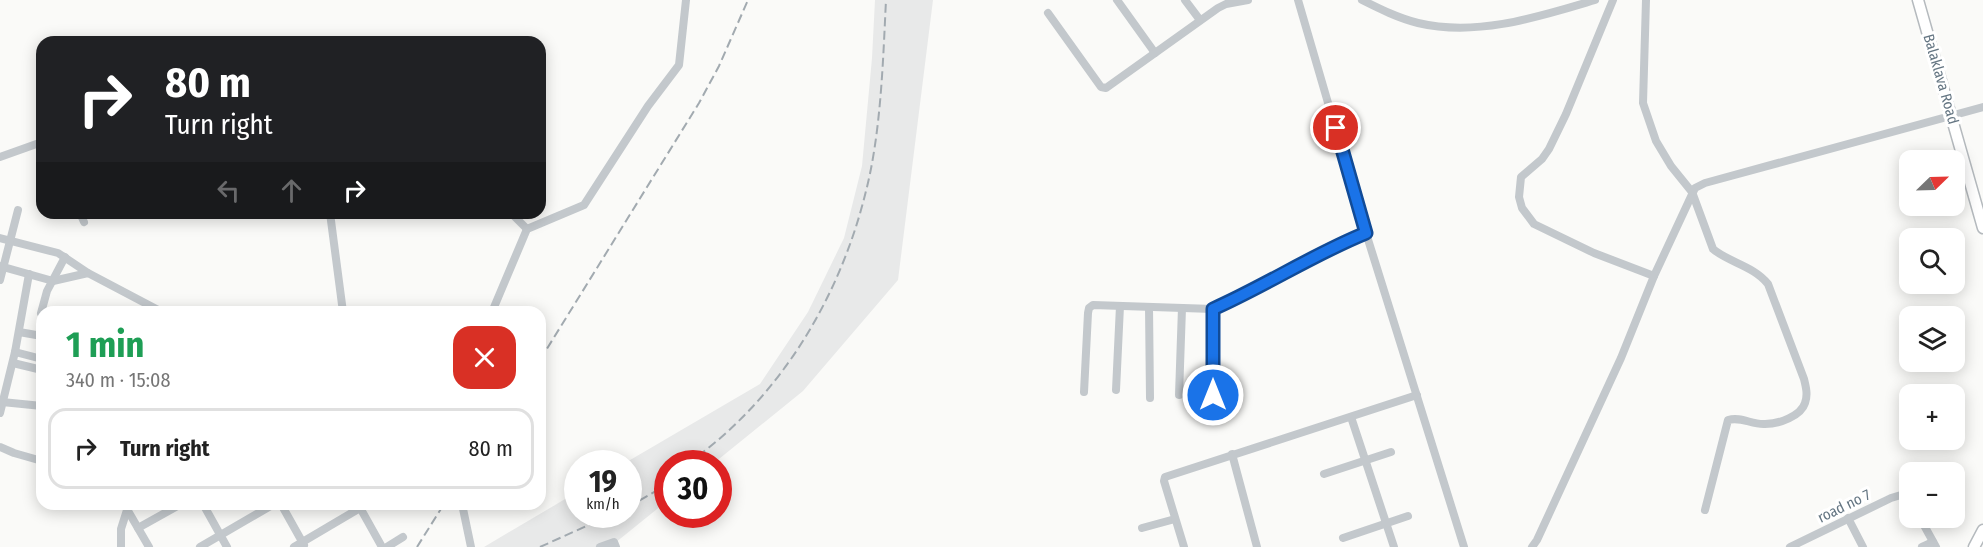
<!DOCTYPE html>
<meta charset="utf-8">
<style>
:root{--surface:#fff;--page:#f2f2f2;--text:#222;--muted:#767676;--line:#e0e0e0}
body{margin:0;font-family:"Fira Sans Condensed",sans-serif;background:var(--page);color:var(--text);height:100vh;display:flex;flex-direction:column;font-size:22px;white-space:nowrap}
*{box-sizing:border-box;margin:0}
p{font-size:20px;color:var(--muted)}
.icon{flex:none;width:33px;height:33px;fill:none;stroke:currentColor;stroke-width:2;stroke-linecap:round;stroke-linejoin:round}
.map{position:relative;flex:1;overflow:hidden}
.sheet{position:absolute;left:36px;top:306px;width:510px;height:204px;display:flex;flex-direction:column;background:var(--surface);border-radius:18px;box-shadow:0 3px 15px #0003}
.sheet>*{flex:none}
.guide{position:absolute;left:36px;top:36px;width:510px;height:183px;border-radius:18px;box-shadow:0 3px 15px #0003;background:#202124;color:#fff;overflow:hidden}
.needle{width:39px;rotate:67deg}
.buttons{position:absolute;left:1899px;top:150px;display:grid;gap:12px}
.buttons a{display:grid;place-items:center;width:66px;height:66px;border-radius:12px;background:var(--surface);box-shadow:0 3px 15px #0003;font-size:30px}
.speed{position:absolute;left:564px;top:450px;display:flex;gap:12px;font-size:30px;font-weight:700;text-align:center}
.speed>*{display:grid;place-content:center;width:78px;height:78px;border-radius:50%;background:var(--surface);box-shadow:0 3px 15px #0003;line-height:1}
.speed small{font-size:15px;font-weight:400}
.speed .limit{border:9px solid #d22;background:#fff;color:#111}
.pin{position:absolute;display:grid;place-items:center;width:51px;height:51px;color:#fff;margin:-26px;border:3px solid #fff;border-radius:50%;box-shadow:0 2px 6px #0007}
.me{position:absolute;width:66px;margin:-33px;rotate:0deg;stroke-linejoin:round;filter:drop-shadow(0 0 4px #0008)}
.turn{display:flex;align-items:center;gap:21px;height:126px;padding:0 30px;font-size:27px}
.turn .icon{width:78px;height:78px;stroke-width:2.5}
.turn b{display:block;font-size:42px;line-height:51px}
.lanes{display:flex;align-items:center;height:57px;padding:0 30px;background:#0003;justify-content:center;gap:30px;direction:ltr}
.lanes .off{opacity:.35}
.round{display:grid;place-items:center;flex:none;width:63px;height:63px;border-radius:18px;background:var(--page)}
.head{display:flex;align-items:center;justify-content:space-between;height:102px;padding:0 30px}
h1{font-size:36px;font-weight:700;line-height:45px;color:#1e9e55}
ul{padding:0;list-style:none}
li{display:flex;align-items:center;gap:18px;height:81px;margin:0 12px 9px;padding:0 18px;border:3px solid var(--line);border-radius:18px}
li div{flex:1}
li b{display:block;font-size:22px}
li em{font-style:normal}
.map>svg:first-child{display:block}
.built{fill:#e8e9e9}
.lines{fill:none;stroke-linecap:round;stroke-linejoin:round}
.major-casing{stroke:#b5babe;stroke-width:13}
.minor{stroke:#c3c8cc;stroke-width:8}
.major{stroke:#fff;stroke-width:10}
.rail{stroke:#a2aab0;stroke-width:2;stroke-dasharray:9 4.5;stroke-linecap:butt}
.route-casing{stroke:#114b97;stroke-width:15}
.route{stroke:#1a73e8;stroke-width:10}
.labels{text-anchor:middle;stroke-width:6;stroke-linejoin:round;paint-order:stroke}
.street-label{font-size:15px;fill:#657683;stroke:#fff}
</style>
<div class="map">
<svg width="1983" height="547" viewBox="0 0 1983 547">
<rect width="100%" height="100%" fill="#fafaf8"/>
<path class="built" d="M 875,0 L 933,0 L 898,280 L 803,391 L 714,463 L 668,464 L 667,501 L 610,547 L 484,547 L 577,492 L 578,514 L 628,514 L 628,464 L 625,463 L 760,384 L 808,312 L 844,238 L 862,166 L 872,58 Z"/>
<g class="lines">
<g class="major-casing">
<g id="major">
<path d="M 1918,0 L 1983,228"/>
<path d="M 1974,547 L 1983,530"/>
</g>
</g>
<g class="minor">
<path d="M 1117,0 L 1155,53"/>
<path d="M 1185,0 L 1200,20"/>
<path d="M 1298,0 L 1366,233 L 1464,547"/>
<path d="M 1362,0 C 1380,9 1398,18 1418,23 C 1477,37 1538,17 1595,0"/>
<path d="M 1613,0 L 1566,114 L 1549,149 L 1542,159 L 1521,177 L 1519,197 L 1522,208 L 1534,224 L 1594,253 L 1654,276"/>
<path d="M 1646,0 L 1643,103 L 1656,141 L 1671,166 L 1692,192 L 1713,249 C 1728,262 1754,266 1768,284 L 1804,379 C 1806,387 1808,395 1805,403 C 1801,416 1779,424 1765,424 C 1752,425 1741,416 1728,420 L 1705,510"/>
<path d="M 1048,13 L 1101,87 L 1106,88 L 1218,8 L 1226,4 L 1248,0"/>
<path d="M 0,157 L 42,142"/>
<path d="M 80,213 L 84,222"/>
<path d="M 330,213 L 343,312"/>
<path d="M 511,213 L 527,229"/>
<path d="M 0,238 L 58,253 L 88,273"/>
<path d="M 0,266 L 53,281 L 88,273 L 162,312"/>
<path d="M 0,280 L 18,210"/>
<path d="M 1149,307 L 1150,398"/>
<path d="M 492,312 L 527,229 L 584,205 L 648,106 L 679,65 L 686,0"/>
<path d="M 41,313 L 47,291 L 65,257"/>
<path d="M 19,332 L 42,336"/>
<path d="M 15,352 L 42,359"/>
<path d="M 13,363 L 42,370"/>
<path d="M 1116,390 L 1120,306"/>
<path d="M 1084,392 L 1088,313 L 1089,308 L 1093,305 L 1213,309 L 1304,264 L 1330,248 L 1366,233"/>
<path d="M 1179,395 L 1182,308"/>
<path d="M 1213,395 L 1213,309"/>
<path d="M 2,402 L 42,406"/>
<path d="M 0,413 L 15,352 L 29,274"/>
<path d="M 1351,417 L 1394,547"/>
<path d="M 0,447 L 14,453 L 42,461"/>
<path d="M 1232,454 L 1257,547"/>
<path d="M 1324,474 L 1391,452"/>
<path d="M 124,504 L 149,547"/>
<path d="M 203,504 L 227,547"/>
<path d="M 281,504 L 304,545"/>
<path d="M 358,504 L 382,547"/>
<path d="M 462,504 L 471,547"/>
<path d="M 1848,518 L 1863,547"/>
<path d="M 1920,518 L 1936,547"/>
<path d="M 138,528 L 181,504"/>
<path d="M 1142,528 L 1175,519"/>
<path d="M 1343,538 L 1408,516"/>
<path d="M 121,547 L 121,529 L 127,510"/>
<path d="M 200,547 L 274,504"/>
<path d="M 294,547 L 360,508"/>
<path d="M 387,547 L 403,537"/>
<path d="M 600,547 L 614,542 L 616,547"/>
<path d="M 1184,547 L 1164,481 L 1165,477 L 1417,395"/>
<path d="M 1532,547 L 1537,540 L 1621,358 L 1654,276 L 1695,188 L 1705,183 L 1983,107"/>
<path d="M 1790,547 L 1891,498 L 1901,495 L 1910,500"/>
<path d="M 1922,547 L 1933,542"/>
</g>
<use href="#major" class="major"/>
<g class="rail">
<path d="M 540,360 L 699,103 L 719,66 L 748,0"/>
<path d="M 687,464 C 779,400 840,298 866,191 C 881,132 883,61 886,0"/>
<path d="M 628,507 L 668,484"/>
<path d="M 417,547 L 444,504"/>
<path d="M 540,547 L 613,514"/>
</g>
</g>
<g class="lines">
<g class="route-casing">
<path id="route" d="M 1213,395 L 1213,309 C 1265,286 1314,254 1366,233 L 1336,128"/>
</g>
<use href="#route" class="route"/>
</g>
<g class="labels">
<g class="street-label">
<text transform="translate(1941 79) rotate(74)" y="5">Balaklava Road</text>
<text transform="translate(1844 506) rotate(-26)" y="5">road no 7</text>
</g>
</g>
</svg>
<div class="buttons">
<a><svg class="needle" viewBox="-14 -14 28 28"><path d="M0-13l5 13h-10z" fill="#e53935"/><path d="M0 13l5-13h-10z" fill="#767676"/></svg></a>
<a><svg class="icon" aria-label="search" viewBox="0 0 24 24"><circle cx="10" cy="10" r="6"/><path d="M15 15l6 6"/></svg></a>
<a><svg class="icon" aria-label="layers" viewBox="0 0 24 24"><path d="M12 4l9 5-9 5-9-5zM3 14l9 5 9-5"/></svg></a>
<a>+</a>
<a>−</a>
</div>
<div class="speed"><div>19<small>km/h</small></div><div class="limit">30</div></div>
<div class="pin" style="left:1336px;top:128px;background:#d93025"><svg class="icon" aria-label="arrive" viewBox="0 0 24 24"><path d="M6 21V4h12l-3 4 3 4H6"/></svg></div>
<svg class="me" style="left:1213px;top:395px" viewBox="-20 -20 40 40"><circle r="17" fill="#1a73e8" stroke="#fff" stroke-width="3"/><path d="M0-11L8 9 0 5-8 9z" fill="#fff"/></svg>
<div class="guide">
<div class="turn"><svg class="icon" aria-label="right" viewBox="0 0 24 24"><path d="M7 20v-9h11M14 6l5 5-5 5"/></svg><div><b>80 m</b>Turn right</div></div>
<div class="lanes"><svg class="icon off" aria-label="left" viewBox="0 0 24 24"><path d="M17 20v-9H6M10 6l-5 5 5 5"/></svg><svg class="icon off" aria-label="ahead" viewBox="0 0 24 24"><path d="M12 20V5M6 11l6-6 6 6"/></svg><svg class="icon" aria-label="right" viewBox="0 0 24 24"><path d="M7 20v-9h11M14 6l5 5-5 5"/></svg></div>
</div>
<section class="sheet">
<div class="head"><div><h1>1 min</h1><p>340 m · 15:08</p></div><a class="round" style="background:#d93025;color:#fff"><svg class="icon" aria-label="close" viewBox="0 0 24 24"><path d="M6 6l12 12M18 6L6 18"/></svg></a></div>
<ul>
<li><svg class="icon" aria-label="right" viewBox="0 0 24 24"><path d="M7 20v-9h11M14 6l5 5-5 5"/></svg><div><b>Turn right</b></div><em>80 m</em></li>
</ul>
</section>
</div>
